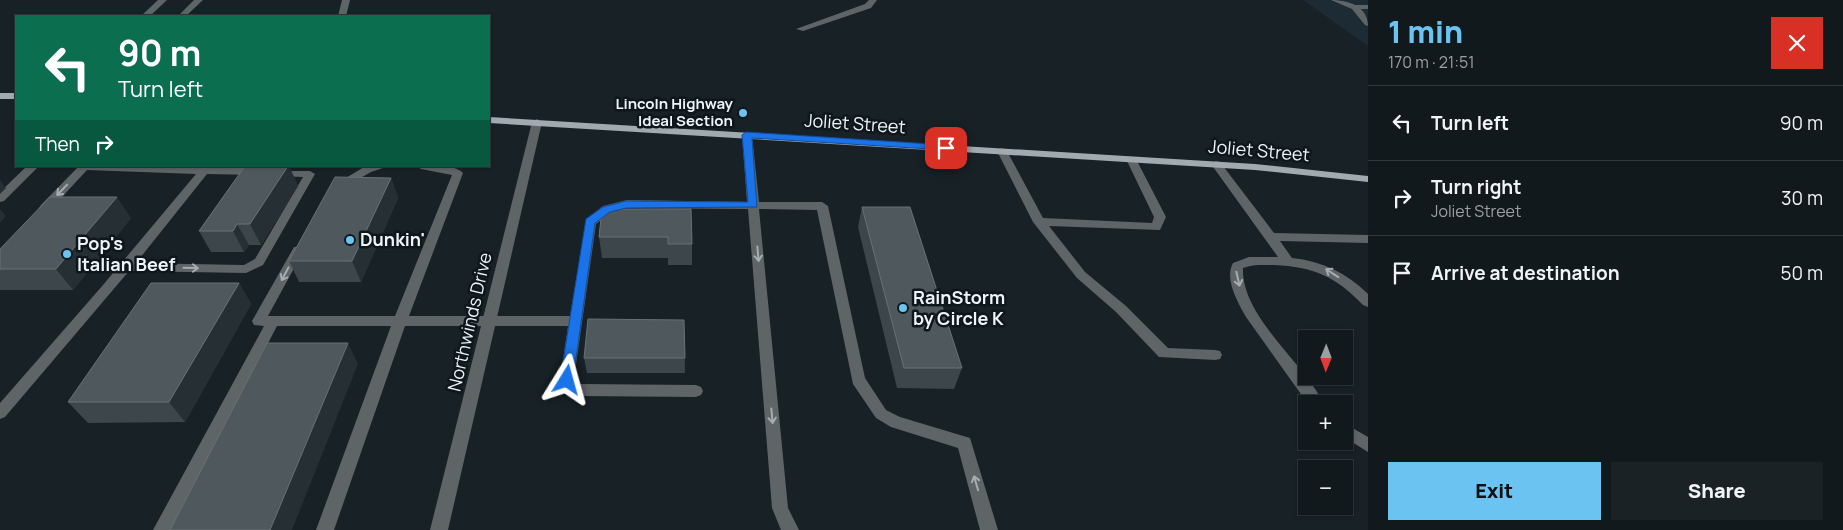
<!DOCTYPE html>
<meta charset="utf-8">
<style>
:root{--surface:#11191c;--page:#1a2225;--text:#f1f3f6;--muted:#9ca0a3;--line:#30383b;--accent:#6ac3f1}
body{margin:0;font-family:Manrope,sans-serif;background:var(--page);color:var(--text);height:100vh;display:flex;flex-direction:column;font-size:19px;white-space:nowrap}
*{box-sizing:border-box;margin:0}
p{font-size:16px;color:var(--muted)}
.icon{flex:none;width:28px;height:28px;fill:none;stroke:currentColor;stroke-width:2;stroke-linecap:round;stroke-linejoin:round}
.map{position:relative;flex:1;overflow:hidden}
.side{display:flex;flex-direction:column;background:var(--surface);width:475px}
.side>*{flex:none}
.banner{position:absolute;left:15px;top:15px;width:475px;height:152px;border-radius:0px;box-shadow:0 1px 4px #0004,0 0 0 1px var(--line);background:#0b6e4f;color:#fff;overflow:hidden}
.needle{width:32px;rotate:181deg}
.tools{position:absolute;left:1298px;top:330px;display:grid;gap:10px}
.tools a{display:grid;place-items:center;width:55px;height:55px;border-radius:0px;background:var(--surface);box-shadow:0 1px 4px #0004,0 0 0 1px var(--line);font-size:25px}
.pin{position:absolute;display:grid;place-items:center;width:42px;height:42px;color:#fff;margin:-21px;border-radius:10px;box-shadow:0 2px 8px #0006}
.me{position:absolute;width:55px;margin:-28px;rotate:8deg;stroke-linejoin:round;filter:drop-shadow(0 0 4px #0008)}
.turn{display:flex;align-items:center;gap:18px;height:105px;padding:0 20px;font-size:22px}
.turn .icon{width:65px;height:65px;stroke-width:2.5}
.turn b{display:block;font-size:35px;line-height:42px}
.then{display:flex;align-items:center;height:48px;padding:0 20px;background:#0003;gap:10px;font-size:19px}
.round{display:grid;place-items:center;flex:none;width:52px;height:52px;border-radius:0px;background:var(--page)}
.head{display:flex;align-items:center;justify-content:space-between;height:85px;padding:0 20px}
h1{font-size:30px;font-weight:800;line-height:38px;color:var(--accent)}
.button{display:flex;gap:10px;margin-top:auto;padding:10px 20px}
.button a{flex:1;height:58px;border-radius:0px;background:var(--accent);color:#111;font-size:20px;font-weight:800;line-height:58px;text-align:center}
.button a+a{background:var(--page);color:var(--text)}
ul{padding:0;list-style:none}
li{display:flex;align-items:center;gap:15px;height:75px;padding:0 20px;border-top:1px solid var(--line)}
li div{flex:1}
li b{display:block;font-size:19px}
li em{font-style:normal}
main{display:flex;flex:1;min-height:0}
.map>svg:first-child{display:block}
.built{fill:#1c2b34}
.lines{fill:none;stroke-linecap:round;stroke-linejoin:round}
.lane{fill:#5f6467;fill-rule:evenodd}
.street{fill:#5f6467;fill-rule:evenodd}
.primary{fill:#a0aab0;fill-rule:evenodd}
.wall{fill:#3c464b}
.shaded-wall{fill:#252f34}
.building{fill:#4f595d;stroke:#687176}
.oneway{stroke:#a6acaf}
.route{fill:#1a73e8;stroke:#114b97}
.poi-dot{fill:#6ac3f1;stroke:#0e171c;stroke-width:2}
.labels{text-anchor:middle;stroke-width:5;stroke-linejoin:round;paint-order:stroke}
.far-poi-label{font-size:15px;font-weight:bold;fill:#eef4f7;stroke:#0e171c;text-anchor:end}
.street-label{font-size:18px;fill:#eef4f7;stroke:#0e171c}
.poi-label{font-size:18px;font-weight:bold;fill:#eef4f7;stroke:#0e171c;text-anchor:start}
</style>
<main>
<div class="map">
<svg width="1368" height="530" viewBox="0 0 1368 530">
<rect width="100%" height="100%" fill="#172126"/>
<path class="built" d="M 1303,0 L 1368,0 L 1368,46 Z"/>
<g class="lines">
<g class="lane">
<path d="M 342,0 L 350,0 L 346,16 L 338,16 Z"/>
<path d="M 869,0 L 877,0 L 871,8 L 803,31 L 796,29 L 865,4 Z"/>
<path d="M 1331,0 C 1348,0 1368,6 1368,26 L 1365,25 L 1352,9 Z"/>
<path d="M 747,132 L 752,135 L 759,202 L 822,202 L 828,206 L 865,378 L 886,410 L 900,417 L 970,438 L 998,530 L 980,530 L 958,448 L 891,427 L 876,418 L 853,384 L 817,210 L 759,209 L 788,508 L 799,530 L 781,530 L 772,508 L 748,209 L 627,208 L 611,212 L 596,224 L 574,379 L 579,384 L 696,385 L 701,387 L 703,391 L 701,395 L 696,397 L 575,396 L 570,394 L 560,380 L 568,326 L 405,326 L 334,530 L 316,530 L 391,326 L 277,326 L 171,530 L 153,530 L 264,326 L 254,325 L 252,321 L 294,247 L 302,247 L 304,250 L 268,316 L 395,316 L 452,175 L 421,169 L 416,166 C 429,166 453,163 463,173 L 409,316 L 570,316 L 586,219 L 603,206 L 627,200 L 747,202 L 742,135 Z"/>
<path d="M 1002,148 L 1007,151 L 1043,218 L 1152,223 L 1154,217 L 1126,159 L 1127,157 L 1135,157 L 1166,217 L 1160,230 L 1049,226 L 1085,272 L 1126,306 L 1168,348 L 1215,350 L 1220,351 L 1222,355 L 1220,359 L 1215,360 L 1159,357 L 1116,312 L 1077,278 L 1033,222 L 997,151 Z"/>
<path d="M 1216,161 L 1220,162 L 1274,233 L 1368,235 L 1368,243 L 1280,241 L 1292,258 C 1322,261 1347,273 1368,294 L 1368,307 L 1363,305 C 1335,276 1314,267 1274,265 C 1264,265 1253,264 1243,268 C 1241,316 1304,363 1324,404 L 1308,404 L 1246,317 C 1238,303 1224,279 1233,263 L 1249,257 L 1278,257 L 1211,164 Z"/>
<path d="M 27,166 L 39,166 L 4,201 L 0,202 L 0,192 Z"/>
<path d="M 79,166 L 213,166 L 257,169 L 262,172 L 257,175 L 207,174 L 136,263 L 244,265 L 255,259 L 303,177 L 277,176 L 273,175 L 272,173 L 273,171 L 310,171 L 315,174 L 263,265 L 246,273 L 129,271 L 5,417 L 0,419 L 0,403 L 103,285 L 196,174 L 87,170 L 49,211 L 41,211 L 39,208 L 41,205 Z"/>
<path d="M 389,166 L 371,172 L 341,189 L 333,189 L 331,187 L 364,167 Z"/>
<path d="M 1344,423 L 1368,437 L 1368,452 L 1344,437 Z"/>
</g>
<g class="street">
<path d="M 158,0 L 167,0 L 150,16 L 141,16 Z"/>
<path d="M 194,0 L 203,0 L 186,16 L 178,16 Z"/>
<rect x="1352" y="5" width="16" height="4"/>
<path d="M 537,119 L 542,122 L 448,530 L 430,530 L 532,122 Z"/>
</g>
<g class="primary">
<rect x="0" y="93" width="16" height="6"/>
<path d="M 489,117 L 1255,164 L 1368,176 L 1368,182 L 1255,170 L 489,123 Z"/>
</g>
</g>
<g class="wall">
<path d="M 245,166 L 289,166 L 298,186 L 261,245 L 249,245 L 244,252 L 211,252 L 199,231 Z"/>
<path d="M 391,178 L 398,198 L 361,282 L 299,282 L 289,261 Z"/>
<path d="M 862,207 L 962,368 L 954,389 L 897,388 L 858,227 Z"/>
<path d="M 602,209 L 692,244 L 692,265 L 668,265 L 668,258 L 602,258 L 599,237 Z"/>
<path d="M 131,218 L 73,290 L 0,290 L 0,249 Z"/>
<path d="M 239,283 L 251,304 L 185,422 L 88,423 L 68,402 Z"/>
<path d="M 684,320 L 685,373 L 587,373 L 584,358 Z"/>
</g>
<g class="shaded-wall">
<path d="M 288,166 L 289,166 L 298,186 L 261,245 L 250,224 Z"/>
<path d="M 391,178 L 398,198 L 361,282 L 352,261 Z"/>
<path d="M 0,180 L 6,188 L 0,194 Z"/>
<path d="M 117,197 L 131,218 L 73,290 L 56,269 Z"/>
<path d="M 0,209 L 6,216 L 0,223 Z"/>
<path d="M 237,224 L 249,245 L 244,252 L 233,231 Z"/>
<path d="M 239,283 L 251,304 L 185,422 L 169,402 Z"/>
<path d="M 348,343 L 358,364 L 292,530 L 270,530 Z"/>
</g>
<g class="building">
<path d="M 245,166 L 288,166 L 250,224 L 237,224 L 233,231 L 199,231 Z"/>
<path d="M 335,177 L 391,178 L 352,261 L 289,261 Z"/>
<path d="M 50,197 L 117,197 L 56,269 L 0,269 L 0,249 Z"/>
<path d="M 862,207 L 910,207 L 962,368 L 904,368 Z"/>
<path d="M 602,209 L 691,209 L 692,244 L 668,244 L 668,237 L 599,237 Z"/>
<path d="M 151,283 L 239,283 L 169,402 L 68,402 Z"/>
<path d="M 588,319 L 684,320 L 685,358 L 584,358 Z"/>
<path d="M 267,343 L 348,343 L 270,530 L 170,530 Z"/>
</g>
<defs><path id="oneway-shaft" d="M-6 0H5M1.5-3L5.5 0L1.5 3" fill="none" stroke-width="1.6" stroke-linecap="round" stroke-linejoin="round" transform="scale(1.25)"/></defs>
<g class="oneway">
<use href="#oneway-shaft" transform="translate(62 190) rotate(134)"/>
<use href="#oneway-shaft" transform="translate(758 254) rotate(85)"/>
<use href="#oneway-shaft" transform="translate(191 268) rotate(1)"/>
<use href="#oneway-shaft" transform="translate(1332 273) rotate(-147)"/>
<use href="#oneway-shaft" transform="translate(285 274) rotate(118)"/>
<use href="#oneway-shaft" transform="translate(1238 279) rotate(77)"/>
<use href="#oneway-shaft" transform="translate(772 416) rotate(85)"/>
<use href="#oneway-shaft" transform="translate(976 483) rotate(-106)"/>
</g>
<path class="route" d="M 746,132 L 946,145 L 951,148 L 946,150 L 752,138 L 757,207 L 626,208 L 610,212 L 595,223 L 573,380 L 567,385 L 562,383 L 560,380 L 586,219 L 603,207 L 626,201 L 748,202 L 742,135 Z"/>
<g class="poi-dot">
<circle cx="743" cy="113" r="5"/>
<circle cx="350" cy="240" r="5"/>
<circle cx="67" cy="254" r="5"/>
<circle cx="903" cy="308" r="5"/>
</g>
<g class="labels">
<g class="far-poi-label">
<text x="733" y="109">Lincoln Highway<tspan x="733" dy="17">Ideal Section</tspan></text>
</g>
<g class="street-label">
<text transform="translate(855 124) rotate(4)" y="6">Joliet Street</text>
<text transform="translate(1259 151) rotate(5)" y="6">Joliet Street</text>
<text transform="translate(470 322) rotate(-77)" y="6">Northwinds Drive</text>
</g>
<g class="poi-label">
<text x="360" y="246">Dunkin'</text>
<text x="77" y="250">Pop's<tspan x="77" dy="21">Italian Beef</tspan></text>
<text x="913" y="304">RainStorm<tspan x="913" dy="21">by Circle K</tspan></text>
</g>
</g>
</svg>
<div class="tools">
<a><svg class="needle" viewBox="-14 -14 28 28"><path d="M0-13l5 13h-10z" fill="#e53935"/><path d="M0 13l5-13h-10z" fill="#9ca0a3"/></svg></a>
<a>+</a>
<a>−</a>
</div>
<div class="pin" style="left:946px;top:148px;background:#d93025"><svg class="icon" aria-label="arrive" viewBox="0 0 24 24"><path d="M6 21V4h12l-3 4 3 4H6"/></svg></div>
<svg class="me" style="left:567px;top:380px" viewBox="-20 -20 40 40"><path d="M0-17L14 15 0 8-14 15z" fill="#1a73e8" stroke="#fff" stroke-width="4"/></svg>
<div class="banner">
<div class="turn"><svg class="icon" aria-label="left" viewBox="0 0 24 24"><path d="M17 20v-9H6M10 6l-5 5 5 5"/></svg><div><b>90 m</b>Turn left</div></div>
<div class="then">Then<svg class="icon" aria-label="right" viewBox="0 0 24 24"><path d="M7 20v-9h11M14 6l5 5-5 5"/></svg></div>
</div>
</div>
<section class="side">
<div class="head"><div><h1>1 min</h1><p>170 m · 21:51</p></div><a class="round" style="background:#d93025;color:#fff"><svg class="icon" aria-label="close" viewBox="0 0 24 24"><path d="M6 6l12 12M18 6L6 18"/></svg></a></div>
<ul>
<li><svg class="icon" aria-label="left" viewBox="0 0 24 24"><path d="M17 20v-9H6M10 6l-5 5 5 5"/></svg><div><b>Turn left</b></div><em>90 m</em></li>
<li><svg class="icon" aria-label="right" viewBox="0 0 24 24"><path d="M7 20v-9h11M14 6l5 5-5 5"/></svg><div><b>Turn right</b><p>Joliet Street</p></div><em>30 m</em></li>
<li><svg class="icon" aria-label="arrive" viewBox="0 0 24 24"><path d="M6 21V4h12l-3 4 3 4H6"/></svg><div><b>Arrive at destination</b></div><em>50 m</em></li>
</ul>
<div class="button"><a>Exit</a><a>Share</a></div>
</section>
</main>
